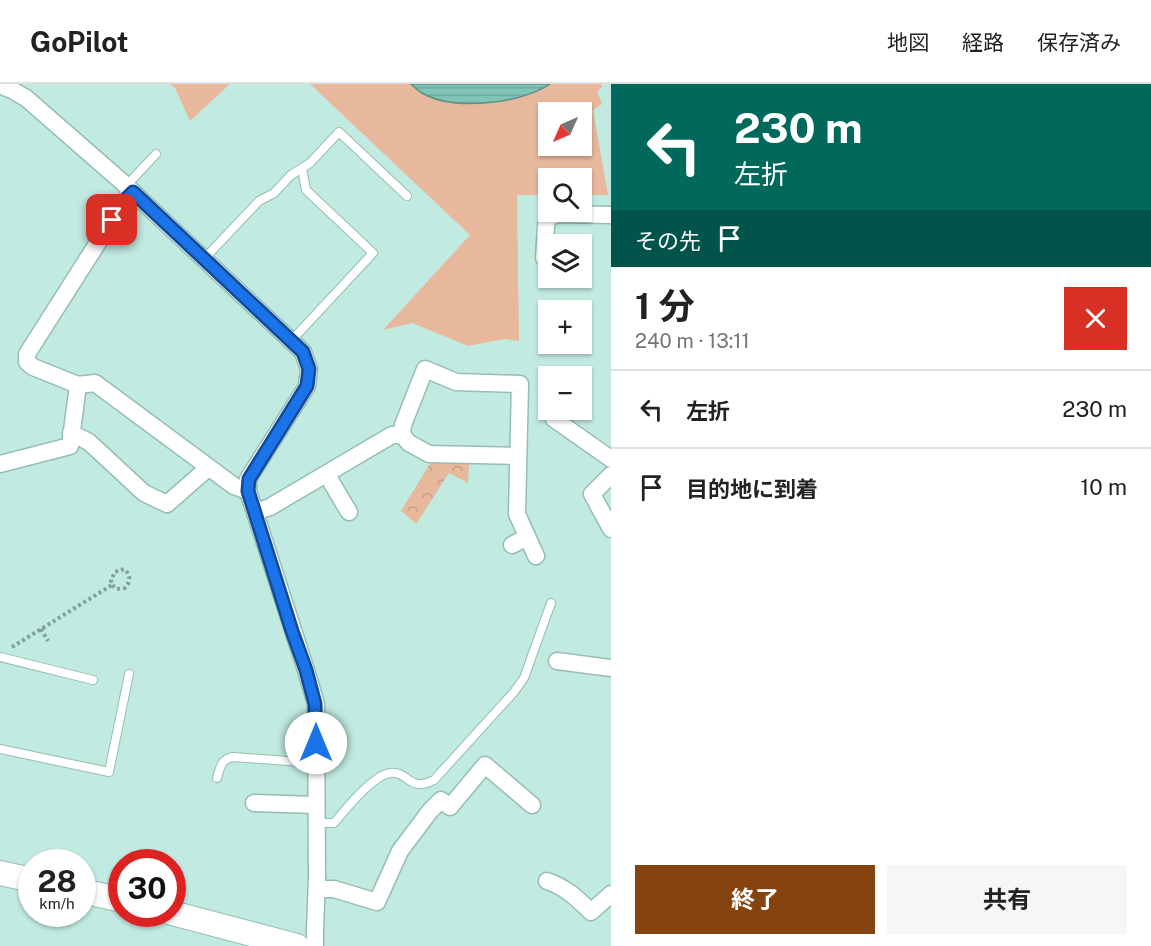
<!DOCTYPE html>
<html lang="ja">
<meta charset="utf-8">
<style>
:root{--surface:#fff;--page:#f6f6f6;--text:#222;--muted:#767676;--line:#e0e0e0;--accent:#854310}
body{margin:0;font-family:"Public Sans","Noto Sans JP",sans-serif;background:var(--page);color:var(--text);height:100vh;display:flex;flex-direction:column;font-size:22px;white-space:nowrap}
*{box-sizing:border-box;margin:0}
p{font-size:20px;color:var(--muted)}
.icon{flex:none;width:33px;height:33px;fill:none;stroke:currentColor;stroke-width:2;stroke-linecap:round;stroke-linejoin:round}
.map{position:relative;flex:1;overflow:hidden}
.side{display:flex;flex-direction:column;background:var(--surface);width:540px}
.side>*{flex:none}
.guide{background:#00695c;color:#fff;overflow:hidden}
.needle{width:39px;rotate:225deg}
.tools{position:absolute;left:538px;top:18px;display:grid;gap:12px}
.tools a{display:grid;place-items:center;width:54px;height:54px;border-radius:0px;background:var(--surface);box-shadow:0 2px 4px #0004;font-size:30px}
.speed{position:absolute;left:18px;top:765px;display:flex;gap:12px;font-size:30px;font-weight:700;text-align:center}
.speed>*{display:grid;place-content:center;width:78px;height:78px;border-radius:50%;background:var(--surface);box-shadow:0 2px 4px #0004;line-height:1}
.speed small{font-size:15px;font-weight:400}
.speed .limit{border:9px solid #d22;background:#fff;color:#111}
.pin{position:absolute;display:grid;place-items:center;width:51px;height:51px;color:#fff;margin:-26px;border-radius:12px;box-shadow:0 3px 9px #0006}
.me{position:absolute;width:66px;margin:-33px;rotate:0deg;stroke-linejoin:round;filter:drop-shadow(0 0 4px #0008)}
.turn{display:flex;align-items:center;gap:21px;height:126px;padding:0 24px;font-size:27px}
.turn .icon{width:78px;height:78px;stroke-width:2.5}
.turn b{display:block;font-size:42px;line-height:51px}
.then{display:flex;align-items:center;height:57px;padding:0 24px;background:#0003;gap:12px;font-size:22px}
.round{display:grid;place-items:center;flex:none;width:63px;height:63px;border-radius:0px;background:var(--page)}
.headline{display:flex;align-items:center;justify-content:space-between;height:102px;padding:0 24px}
h1{font-size:36px;font-weight:700;line-height:45px}
.primary-button{display:flex;gap:12px;margin-top:auto;padding:12px 24px}
.primary-button a{flex:1;height:69px;border-radius:0px;background:var(--accent);color:#fff;font-size:24px;font-weight:700;line-height:69px;text-align:center}
.primary-button a+a{background:var(--page);color:var(--text)}
ul{padding:0;list-style:none}
li{display:flex;align-items:center;gap:18px;height:78px;padding:0 24px;border-top:2px solid var(--line)}
li div{flex:1}
li b{display:block;font-size:22px}
li em{font-style:normal}
header{display:flex;align-items:center;gap:36px;box-sizing:border-box;height:84px;padding:0 30px;background:var(--surface);border-bottom:2px solid var(--line)}
header strong{font-size:28px}
nav{display:flex;gap:33px;margin-inline-start:auto;font-size:21px}
main{display:flex;flex:1;min-height:0}
.map>svg:first-child{display:block}
.grass{fill:#e8b89c;fill-rule:evenodd}
.park{fill:url(#park-crowns)}
.water{fill:url(#water-rules);stroke:#5c9086;stroke-width:1.5}
.lines{fill:none;stroke-linecap:round;stroke-linejoin:round}
.service-casing{stroke:#96bdb5;stroke-width:10}
.minor-casing{stroke:#96bdb5;stroke-width:19}
.secondary-casing{stroke:#96bdb5;stroke-width:26}
.path{stroke:#80a099;stroke-width:4;stroke-dasharray:3 3;stroke-linecap:butt}
.service{stroke:#fff;stroke-width:8}
.minor{stroke:#fff;stroke-width:16}
.secondary{stroke:#fff;stroke-width:24}
.route-casing{stroke:#114b97;stroke-width:15}
.route{stroke:#1a73e8;stroke-width:10}
</style>
<header>
<strong>GoPilot</strong>
<nav><a>地図</a><a>経路</a><a>保存済み</a></nav>
</header>
<main>
<div class="map">
<svg width="611" height="862" viewBox="0 0 611 862">
<defs>
<pattern id="park-crowns" width="20" height="18" patternUnits="userSpaceOnUse" patternTransform="scale(1.5)"><rect width="20" height="18" fill="#e8b89c"/><path d="M2 6a3 3 0 1 1 6 0M12 15a3 3 0 1 1 6 0" fill="none" stroke="#c69d86"/></pattern>
<pattern id="water-rules" width="6" height="5" patternUnits="userSpaceOnUse" patternTransform="scale(1.5)"><rect width="6" height="5" fill="#80c4b8"/><path d="M0 2.5h6" fill="none" stroke="#6da89d"/></pattern>
</defs>
<rect width="100%" height="100%" fill="#c1eae1"/>
<g class="grass">
<path d="M 170,0 L 230,0 L 190,37 L 175,4 Z"/>
<path d="M 310,0 L 601,0 L 602,3 L 597,8 L 602,20 L 593,26 L 608,111 L 582,111 L 582,94 L 549,94 L 549,111 L 517,111 L 519,257 L 505,255 L 468,262 L 412,239 L 383,246 L 470,151 ZM 549,28 L 582,28 L 582,62 L 549,62 Z"/>
</g>
<path class="park" d="M 431,378 L 469,380 L 468,399 L 449,389 L 416,440 L 401,427 Z"/>
<path class="water" d="M 411,0 L 550,0 C 521,20 453,27 422,9 C 418,7 414,3 411,0 Z"/>
<g class="lines">
<g class="service-casing">
<g id="service">
<path d="M 126,102 L 156,70"/>
<path d="M 204,175 L 259,117 L 274,109 L 291,91 L 310,79 L 339,48 L 407,112"/>
<path d="M 291,257 L 373,169 L 306,106 L 302,84"/>
<path d="M 0,573 L 93,596"/>
<path d="M 0,665 L 109,688 L 129,590"/>
<path d="M 217,694 C 220,684 221,675 233,673 L 316,679"/>
<path d="M 317,739 L 334,739 C 346,725 372,692 390,689 C 410,687 408,709 434,696 L 514,608 L 524,594 L 551,519"/>
</g>
</g>
<g class="minor-casing">
<g id="minor">
<path d="M 0,1 L 12,6 L 26,14 L 121,97 L 303,268 L 309,285 L 307,302 L 248,395 L 248,407 L 306,586 L 316,620 L 317,793 L 315,846 L 315,862"/>
<path d="M 133,108 L 125,116 L 27,270 L 27,278 L 33,283 L 78,301 L 95,299 L 234,402 L 248,407"/>
<path d="M 544,174 L 546,142 L 548,134 L 557,130 L 611,131"/>
<path d="M 554,335 L 611,375"/>
<path d="M 71,349 L 89,358 L 144,409 L 167,420 L 208,384"/>
<path d="M 402,351 L 409,359 L 429,370 L 518,372"/>
<path d="M 0,380 L 70,362 L 78,301"/>
<path d="M 327,391 L 349,428"/>
<path d="M 611,391 L 592,410 L 611,445"/>
<path d="M 255,428 L 270,423 L 392,351 L 402,351 L 403,341 L 425,285 L 456,298 L 520,300 L 517,430 L 536,472"/>
<path d="M 512,461 L 527,453"/>
<path d="M 557,577 L 611,584"/>
<path d="M 254,719 L 316,721"/>
<path d="M 547,797 C 565,803 577,814 591,828 L 611,810"/>
<path d="M 317,805 L 334,805 L 377,818 L 400,767 L 430,727 L 441,716 L 450,723 L 485,681 L 532,721"/>
</g>
</g>
<g class="secondary-casing">
<g id="secondary">
<path d="M 0,789 L 32,796"/>
<path d="M 82,807 L 122,816"/>
<path d="M 172,829 L 297,862"/>
</g>
</g>
<g class="path">
<path d="M 41,545 L 48,557"/>
<path d="M 12,563 L 112,501 L 111,496 L 115,488 L 124,485 C 131,491 131,497 125,504 L 117,505 L 112,501"/>
</g>
<use href="#service" class="service"/>
<use href="#minor" class="minor"/>
<use href="#secondary" class="secondary"/>
</g>
<g class="lines">
<g class="route-casing">
<path id="route" d="M 112,136 L 125,116 L 133,108 L 303,268 L 309,285 L 307,302 L 249,395 L 248,407 L 292,547 L 306,586 L 315,620 L 316,659"/>
</g>
<use href="#route" class="route"/>
</g>
</svg>
<div class="tools">
<a><svg class="needle" viewBox="-14 -14 28 28"><path d="M0-13l5 13h-10z" fill="#e53935"/><path d="M0 13l5-13h-10z" fill="#767676"/></svg></a>
<a><svg class="icon" aria-label="search" viewBox="0 0 24 24"><circle cx="10" cy="10" r="6"/><path d="M15 15l6 6"/></svg></a>
<a><svg class="icon" aria-label="layers" viewBox="0 0 24 24"><path d="M12 4l9 5-9 5-9-5zM3 14l9 5 9-5"/></svg></a>
<a>+</a>
<a>−</a>
</div>
<div class="speed"><div>28<small>km/h</small></div><div class="limit">30</div></div>
<div class="pin" style="left:112px;top:136px;background:#d93025"><svg class="icon" aria-label="arrive" viewBox="0 0 24 24"><path d="M6 21V4h12l-3 4 3 4H6"/></svg></div>
<svg class="me" style="left:316px;top:659px" viewBox="-20 -20 40 40"><circle r="19" fill="#fff"/><path d="M0-13L10 11 0 6-10 11z" fill="#1a73e8"/></svg>
</div>
<section class="side">
<div class="guide">
<div class="turn"><svg class="icon" aria-label="left" viewBox="0 0 24 24"><path d="M17 20v-9H6M10 6l-5 5 5 5"/></svg><div><b>230 m</b>左折</div></div>
<div class="then">その先<svg class="icon" aria-label="arrive" viewBox="0 0 24 24"><path d="M6 21V4h12l-3 4 3 4H6"/></svg></div>
</div>
<div class="headline"><div><h1>1 分</h1><p>240 m · 13:11</p></div><a class="round" style="background:#d93025;color:#fff"><svg class="icon" aria-label="close" viewBox="0 0 24 24"><path d="M6 6l12 12M18 6L6 18"/></svg></a></div>
<ul>
<li><svg class="icon" aria-label="left" viewBox="0 0 24 24"><path d="M17 20v-9H6M10 6l-5 5 5 5"/></svg><div><b>左折</b></div><em>230 m</em></li>
<li><svg class="icon" aria-label="arrive" viewBox="0 0 24 24"><path d="M6 21V4h12l-3 4 3 4H6"/></svg><div><b>目的地に到着</b></div><em>10 m</em></li>
</ul>
<div class="primary-button"><a>終了</a><a>共有</a></div>
</section>
</main>
